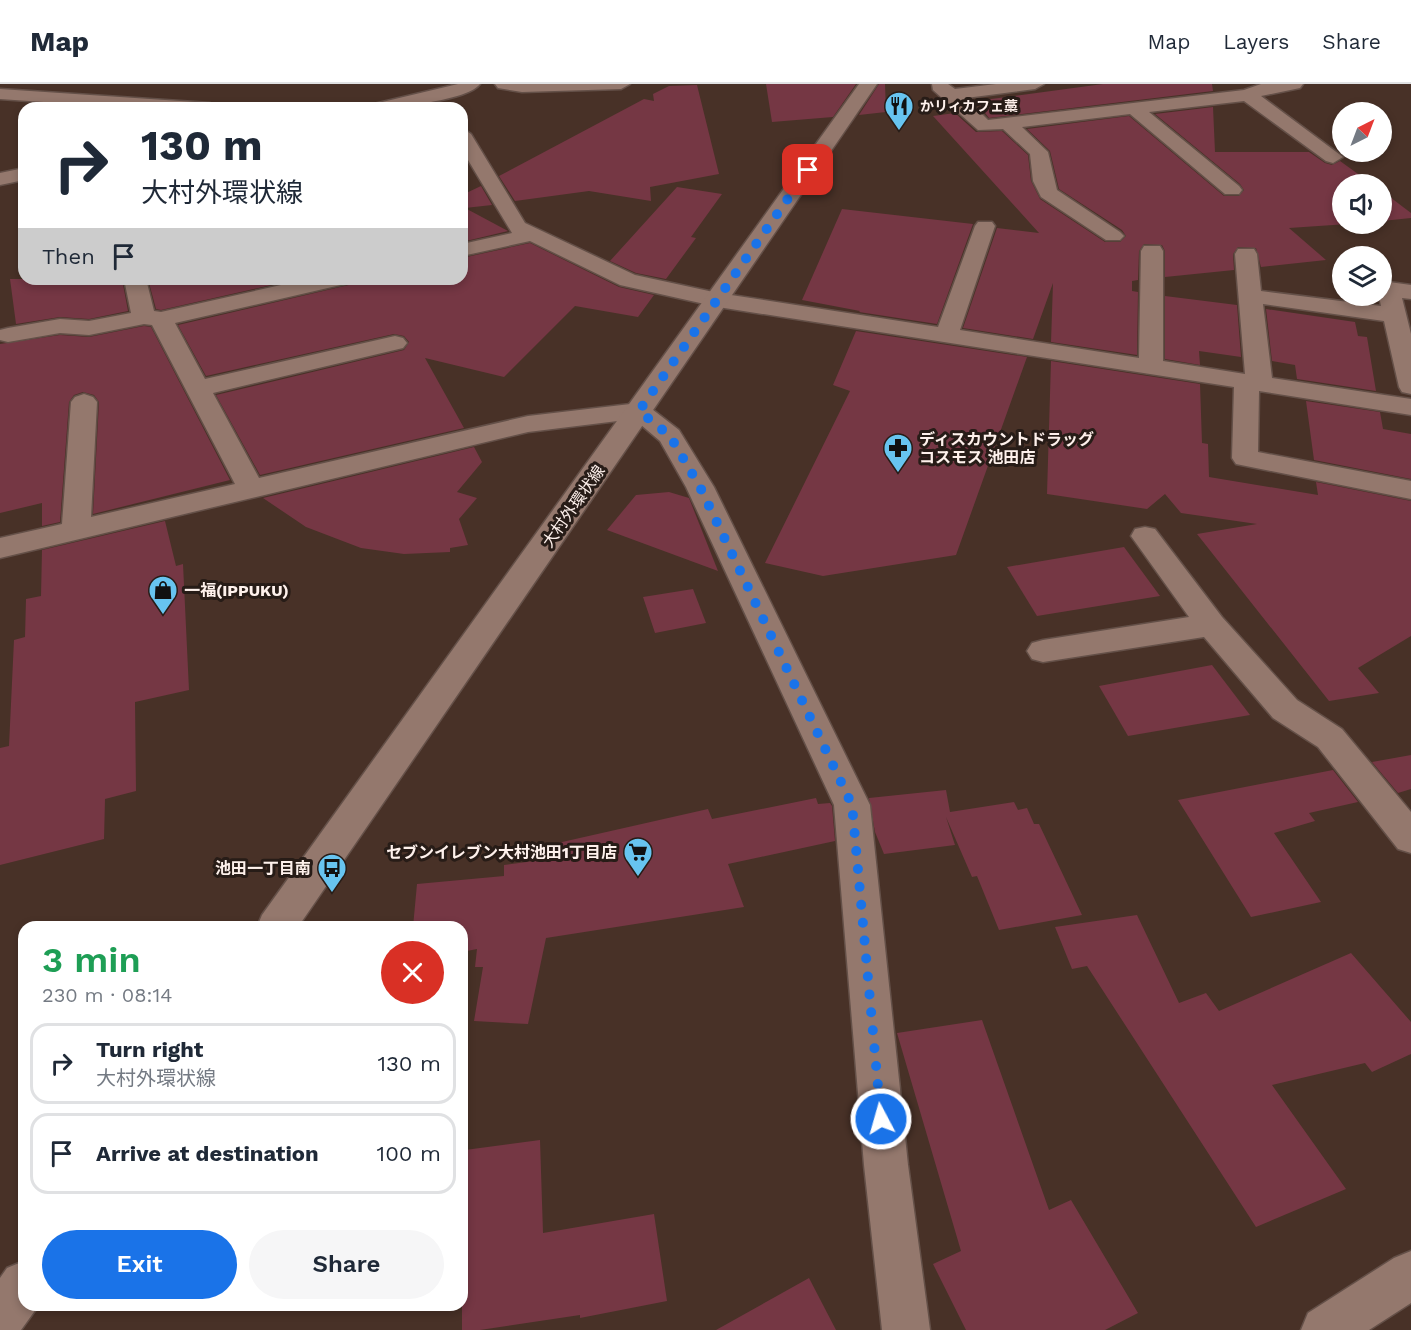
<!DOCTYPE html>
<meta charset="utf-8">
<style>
:root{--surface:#fff;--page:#f6f6f7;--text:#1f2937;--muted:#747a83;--line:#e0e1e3;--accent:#1a73e8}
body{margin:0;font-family:"Work Sans","Noto Sans JP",sans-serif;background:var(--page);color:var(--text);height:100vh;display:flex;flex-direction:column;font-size:22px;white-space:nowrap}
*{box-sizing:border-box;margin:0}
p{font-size:20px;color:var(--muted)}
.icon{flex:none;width:33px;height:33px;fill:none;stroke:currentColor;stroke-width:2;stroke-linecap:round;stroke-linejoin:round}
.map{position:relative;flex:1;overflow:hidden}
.details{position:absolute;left:18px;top:837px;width:450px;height:390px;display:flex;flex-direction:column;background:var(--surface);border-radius:18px;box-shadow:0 3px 9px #0003}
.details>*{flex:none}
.guide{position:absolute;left:18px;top:18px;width:450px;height:183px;border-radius:18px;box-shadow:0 3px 9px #0003;background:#fff;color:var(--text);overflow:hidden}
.needle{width:39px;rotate:42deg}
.controls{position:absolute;left:1332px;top:18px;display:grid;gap:12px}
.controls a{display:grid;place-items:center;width:60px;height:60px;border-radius:50%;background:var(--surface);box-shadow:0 3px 9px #0003;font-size:30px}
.pin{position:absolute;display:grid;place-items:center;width:51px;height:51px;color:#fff;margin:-26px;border-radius:12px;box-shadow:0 3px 9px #0006}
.me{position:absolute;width:66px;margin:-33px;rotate:354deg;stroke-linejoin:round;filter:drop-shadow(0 0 4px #0008)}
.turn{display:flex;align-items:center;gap:21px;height:126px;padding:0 24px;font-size:27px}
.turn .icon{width:78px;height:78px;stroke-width:2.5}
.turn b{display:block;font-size:42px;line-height:51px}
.then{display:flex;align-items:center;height:57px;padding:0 24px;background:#0003;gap:12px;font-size:22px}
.round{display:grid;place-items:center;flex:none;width:63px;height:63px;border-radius:32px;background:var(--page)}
.overview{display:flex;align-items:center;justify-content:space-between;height:102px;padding:0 24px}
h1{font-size:36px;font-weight:600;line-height:45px;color:#1e9e55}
.cta{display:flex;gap:12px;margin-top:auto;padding:12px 24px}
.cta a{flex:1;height:69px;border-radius:36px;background:var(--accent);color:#fff;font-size:24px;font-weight:600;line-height:69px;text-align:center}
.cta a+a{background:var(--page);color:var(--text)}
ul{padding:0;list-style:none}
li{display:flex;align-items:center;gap:18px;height:81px;margin:0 12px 9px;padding:0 12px;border:3px solid var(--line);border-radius:18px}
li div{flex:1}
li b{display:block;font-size:22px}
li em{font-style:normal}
header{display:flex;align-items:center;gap:36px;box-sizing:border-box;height:84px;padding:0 30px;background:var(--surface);border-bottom:2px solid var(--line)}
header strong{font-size:28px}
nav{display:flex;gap:33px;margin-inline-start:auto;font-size:21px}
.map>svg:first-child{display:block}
.building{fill:#753744}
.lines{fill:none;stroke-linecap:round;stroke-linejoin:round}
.street-casing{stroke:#645048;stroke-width:3}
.secondary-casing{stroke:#645048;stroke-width:3}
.street{fill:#94786d;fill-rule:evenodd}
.secondary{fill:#94786d;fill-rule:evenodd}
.route{stroke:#1a73e8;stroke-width:10;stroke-dasharray:0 18}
.labels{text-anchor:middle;stroke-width:6;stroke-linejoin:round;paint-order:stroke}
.far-poi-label{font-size:14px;font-weight:bold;fill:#fef1ec;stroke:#271c17;text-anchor:start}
.poi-label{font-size:16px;font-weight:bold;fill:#fef1ec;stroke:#271c17;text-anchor:start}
.street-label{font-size:16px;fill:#fef1ec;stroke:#271c17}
</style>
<header>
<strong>Map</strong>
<nav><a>Map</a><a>Layers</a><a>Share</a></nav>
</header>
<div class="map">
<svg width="1411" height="1246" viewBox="0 0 1411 1246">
<rect width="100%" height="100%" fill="#483127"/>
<g class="building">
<path d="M 766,0 L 856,0 L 833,33 L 772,38 Z"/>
<path d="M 879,0 L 885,0 L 886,28 L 859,31 Z"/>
<path d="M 1103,0 L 1212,0 L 1213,7 L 989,34 L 976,17 Z"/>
<path d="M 697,1 L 719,90 L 650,103 L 651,117 L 589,107 L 515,117 L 499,92 L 644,15 L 654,17 L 653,10 L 669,2 Z"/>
<path d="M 1213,23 L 1215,68 L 1309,68 L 1325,79 L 1332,81 L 1340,77 L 1372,100 L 1342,100 L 1342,140 L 1348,140 L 1289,144 L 1326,176 L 1261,183 L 1256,164 L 1238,163 L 1233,170 L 1234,186 L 1165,193 L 1165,167 L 1162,161 L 1144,160 L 1139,167 L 1138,196 L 1132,197 L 1132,207 L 1138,208 L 1137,271 L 1051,258 L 1053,199 L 1033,255 L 963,244 L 997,144 L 1039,149 L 933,32 L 955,29 L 976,48 L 1002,47 L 1028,71 L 1031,97 L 1040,115 L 1105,158 L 1120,158 L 1126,152 L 1122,146 L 1059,105 L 1050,67 L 1027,45 L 1129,32 L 1224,112 L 1239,112 L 1244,106 L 1240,100 L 1155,30 Z"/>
<path d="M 481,102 L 492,121 L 465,124 L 508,147 L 462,158 L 462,111 Z"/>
<path d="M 677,103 L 722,110 L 691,153 L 696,154 L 666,195 L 636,189 L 610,177 Z"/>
<path d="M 1382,107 L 1411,129 L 1411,134 L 1382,137 Z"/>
<path d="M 842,125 L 973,140 L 937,240 L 859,228 L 860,227 L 802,216 Z"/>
<path d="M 530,159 L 619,203 L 654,211 L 638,233 L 575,222 L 504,293 L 425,274 L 464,344 L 260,391 L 216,311 L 404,266 L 409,258 L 404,252 L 394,250 L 206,292 L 178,241 L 374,195 L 462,195 L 462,174 Z"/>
<path d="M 10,195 L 122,195 L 128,227 L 89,235 L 60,233 L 16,240 Z"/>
<path d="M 148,195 L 288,195 L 289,197 L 161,226 L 156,225 Z"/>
<path d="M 1165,212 L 1237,221 L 1241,273 L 1199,267 L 1200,281 L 1165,275 Z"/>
<path d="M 1266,225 L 1355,238 L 1358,252 L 1367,253 L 1376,307 L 1297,295 L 1295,281 L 1272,277 Z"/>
<path d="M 144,242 L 151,243 L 230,396 L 93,430 L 99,318 L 94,311 L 83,308 L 74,311 L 69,318 L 60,438 L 42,442 L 42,419 L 0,429 L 0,260 L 60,251 L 89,253 Z"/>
<path d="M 856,247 L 1027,273 L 956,471 L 823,492 L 765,479 L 850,307 L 833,301 Z"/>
<path d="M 1051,277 L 1200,300 L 1202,359 L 1208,360 L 1209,393 L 1318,411 L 1316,398 L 1411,417 L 1411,552 L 1358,584 L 1379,609 L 1329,617 L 1197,450 L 1257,440 L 1181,429 L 1165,410 L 1147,425 L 1047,410 Z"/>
<path d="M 1306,317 L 1380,328 L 1383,345 L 1411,350 L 1411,395 L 1314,376 Z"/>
<path d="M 474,363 L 482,378 L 457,408 L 477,414 L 459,435 L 468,461 L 450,464 L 450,468 L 404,470 L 361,464 L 306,443 L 263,414 Z"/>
<path d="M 669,408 L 689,414 L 718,487 L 607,446 L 636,411 Z"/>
<path d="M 165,437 L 176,482 L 183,480 L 189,606 L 135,618 L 136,707 L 105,715 L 104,755 L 0,781 L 0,664 L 9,662 L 14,556 L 25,553 L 26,515 L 41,512 L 42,466 Z"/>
<path d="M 1124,463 L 1160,512 L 1037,532 L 1007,483 Z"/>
<path d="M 693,505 L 706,539 L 655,549 L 643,513 Z"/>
<path d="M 1212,581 L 1250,631 L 1128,652 L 1099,602 Z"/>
<path d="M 1411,671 L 1411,705 L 1398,709 L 1372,678 Z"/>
<path d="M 1333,686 L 1358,718 L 1309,729 L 1315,737 L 1274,749 L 1321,818 L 1251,833 L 1178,716 Z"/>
<path d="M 946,706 L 950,728 L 1014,718 L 1018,726 L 1027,724 L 1034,740 L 1039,740 L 1082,831 L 999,846 L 977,792 L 972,793 L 946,733 L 955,761 L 884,770 L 875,748 L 869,714 Z"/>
<path d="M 816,714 L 818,720 L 830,719 L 832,722 L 835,757 L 728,780 L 744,823 L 546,854 L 528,940 L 474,937 L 483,883 L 475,883 L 477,865 L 462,868 L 462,843 L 413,843 L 417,800 L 504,792 L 504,781 L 541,776 L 540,763 L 708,725 L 712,735 Z"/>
<path d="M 1137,831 L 1179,919 L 1206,909 L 1219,927 L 1351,869 L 1411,938 L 1411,970 L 1372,988 L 1365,979 L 1272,1001 L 1346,1105 L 1256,1143 L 1087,882 L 1072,885 L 1055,843 Z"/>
<path d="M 982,936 L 1049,1126 L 1071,1116 L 1138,1229 L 1105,1246 L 966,1246 L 933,1180 L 961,1167 L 897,949 Z"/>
<path d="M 540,1056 L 543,1149 L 654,1130 L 667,1217 L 580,1234 L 580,1231 L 480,1246 L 462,1246 L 462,1090 L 465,1090 L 465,1066 Z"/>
<path d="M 809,1194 L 836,1246 L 716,1246 Z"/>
</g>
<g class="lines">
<g class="street-casing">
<g id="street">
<path d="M 458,0 L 480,0 C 467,17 393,24 371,24 L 374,20 Z"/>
<path d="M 495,0 L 630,0 L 621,5 L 522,8 L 498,4 Z"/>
<path d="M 932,0 L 948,0 L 955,5 L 996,0 L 1044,0 L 1035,5 L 966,14 L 988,36 L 1244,6 L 1261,0 L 1303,0 L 1300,4 L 1261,12 L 1343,73 L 1333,79 L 1326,77 L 1244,17 L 1149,28 L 1239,102 L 1242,106 L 1239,110 L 1225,110 L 1130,30 L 1022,43 L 1048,68 L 1057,106 L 1120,148 L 1124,152 L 1120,156 L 1106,156 L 1041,113 L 1033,97 L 1030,70 L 1003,45 L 978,46 L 933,6 Z"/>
<path d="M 0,5 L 210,19 L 219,24 L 130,24 L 0,15 Z"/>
<path d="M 462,44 L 471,50 L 525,139 L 635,191 L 718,209 L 938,243 L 975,142 L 978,138 L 992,138 L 995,142 L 960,246 L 1139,274 L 1141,167 L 1144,162 L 1160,162 L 1163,167 L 1163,277 L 1245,290 L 1235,170 L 1238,165 L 1254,165 L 1257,170 L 1261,207 L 1381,222 L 1379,212 L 1382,212 L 1382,200 L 1389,198 L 1411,201 L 1411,215 L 1402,214 L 1411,250 L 1411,310 L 1402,308 L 1399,303 L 1384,237 L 1263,220 L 1272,294 L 1411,315 L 1411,331 L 1259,307 L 1258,368 L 1411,397 L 1411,415 L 1236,380 L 1232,374 L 1234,303 L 718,223 L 620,201 L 530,157 L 462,172 L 462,160 L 512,149 L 462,66 Z"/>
<path d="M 24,84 L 24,96 L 0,101 L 0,89 Z"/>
<path d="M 124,195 L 146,195 L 154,227 L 161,228 L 308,195 L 348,195 L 345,200 L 175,239 L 205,295 L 395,252 L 403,254 L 407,259 L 403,264 L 213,309 L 259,394 L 528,332 L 639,319 L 648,322 L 679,346 L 714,403 L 870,721 L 908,1081 L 930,1246 L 882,1246 L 864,1081 L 834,721 L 686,403 L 660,357 L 634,335 L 528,348 L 0,474 L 0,454 L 62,440 L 71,318 L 75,313 L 84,310 L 93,313 L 97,318 L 91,433 L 235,400 L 152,241 L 144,240 L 89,251 L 60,249 L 8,258 L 0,256 L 0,246 L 8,244 L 60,235 L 89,237 L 131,229 Z"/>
<path d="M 1145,443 L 1155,445 L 1222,533 L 1297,616 L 1342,645 L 1411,728 L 1411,769 L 1398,765 L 1318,663 L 1273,634 L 1204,553 L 1043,578 L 1032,575 L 1027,567 L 1032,559 L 1043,556 L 1189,533 L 1131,452 L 1135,445 Z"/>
<path d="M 1411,1167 L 1411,1219 L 1369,1246 L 1301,1246 L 1308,1229 L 1394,1174 Z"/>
</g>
</g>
<g class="secondary-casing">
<g id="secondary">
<path d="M 859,0 L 877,0 L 298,843 L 257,843 L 262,831 Z"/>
<path d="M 24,1177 L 24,1221 L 39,1221 L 21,1246 L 0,1246 L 0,1194 L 7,1184 Z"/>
</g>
</g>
<use href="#street" class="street"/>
<use href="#secondary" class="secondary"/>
</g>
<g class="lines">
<path class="route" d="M 808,86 L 639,327 L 670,352 L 700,403 L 852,721 L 881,1035"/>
</g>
<defs>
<g id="restaurant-pin" transform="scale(1.5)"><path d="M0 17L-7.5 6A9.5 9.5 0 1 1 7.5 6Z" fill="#67c4f0" stroke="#271c17"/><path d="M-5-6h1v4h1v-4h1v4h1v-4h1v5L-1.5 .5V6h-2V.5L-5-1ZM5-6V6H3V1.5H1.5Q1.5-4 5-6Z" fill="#111"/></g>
<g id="pharmacy-pin" transform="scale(1.5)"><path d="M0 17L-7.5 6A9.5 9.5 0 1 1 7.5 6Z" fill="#67c4f0" stroke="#271c17"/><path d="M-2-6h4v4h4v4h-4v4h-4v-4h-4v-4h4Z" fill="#111"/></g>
<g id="shop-pin" transform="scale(1.5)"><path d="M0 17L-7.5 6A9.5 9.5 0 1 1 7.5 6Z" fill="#67c4f0" stroke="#271c17"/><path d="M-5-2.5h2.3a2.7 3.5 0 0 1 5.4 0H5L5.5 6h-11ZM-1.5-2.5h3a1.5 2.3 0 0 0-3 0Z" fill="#111"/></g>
<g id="supermarket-pin" transform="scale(1.5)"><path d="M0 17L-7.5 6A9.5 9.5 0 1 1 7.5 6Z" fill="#67c4f0" stroke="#271c17"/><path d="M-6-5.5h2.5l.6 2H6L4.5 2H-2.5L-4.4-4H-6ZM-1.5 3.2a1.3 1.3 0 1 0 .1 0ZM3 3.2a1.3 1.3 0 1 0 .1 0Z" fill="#111"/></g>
<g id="bus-pin" transform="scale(1.5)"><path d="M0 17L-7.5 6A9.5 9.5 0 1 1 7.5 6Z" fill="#67c4f0" stroke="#271c17"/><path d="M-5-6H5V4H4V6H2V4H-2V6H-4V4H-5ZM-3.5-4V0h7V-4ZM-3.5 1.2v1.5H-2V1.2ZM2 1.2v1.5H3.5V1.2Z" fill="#111"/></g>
</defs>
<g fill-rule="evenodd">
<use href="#restaurant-pin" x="899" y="22"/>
<use href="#pharmacy-pin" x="898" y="364"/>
<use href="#shop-pin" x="163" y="506"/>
<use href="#supermarket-pin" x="638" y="768"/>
<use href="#bus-pin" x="332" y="784"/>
</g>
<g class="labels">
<g class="far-poi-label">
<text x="920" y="27">かリィカフェ藁</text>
</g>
<g class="poi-label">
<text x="919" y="361">ディスカウントドラッグ<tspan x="919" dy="18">コスモス 池田店</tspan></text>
<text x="184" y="512">一福(IPPUKU)</text>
<text x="617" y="774" text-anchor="end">セブンイレブン大村池田1丁目店</text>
<text x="311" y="790" text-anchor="end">池田一丁目南</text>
</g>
<g class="street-label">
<text transform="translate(573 422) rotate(-55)" y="6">大村外環状線</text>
</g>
</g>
</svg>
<div class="controls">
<a><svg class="needle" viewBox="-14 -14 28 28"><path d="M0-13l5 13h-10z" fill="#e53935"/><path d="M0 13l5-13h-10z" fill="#747a83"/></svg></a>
<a><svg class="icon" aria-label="sound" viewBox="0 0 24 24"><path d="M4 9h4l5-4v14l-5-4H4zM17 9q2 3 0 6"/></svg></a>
<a><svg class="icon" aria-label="layers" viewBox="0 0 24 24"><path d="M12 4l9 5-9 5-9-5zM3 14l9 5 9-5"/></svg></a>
</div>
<div class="pin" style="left:808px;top:86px;background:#d93025"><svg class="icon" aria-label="arrive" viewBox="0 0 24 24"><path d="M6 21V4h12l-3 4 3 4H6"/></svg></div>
<svg class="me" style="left:881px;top:1035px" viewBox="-20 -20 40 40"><circle r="17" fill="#1a73e8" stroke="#fff" stroke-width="3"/><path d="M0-11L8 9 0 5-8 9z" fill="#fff"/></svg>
<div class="guide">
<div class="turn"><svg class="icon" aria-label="right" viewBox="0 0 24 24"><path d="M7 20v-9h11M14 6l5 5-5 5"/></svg><div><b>130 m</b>大村外環状線</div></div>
<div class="then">Then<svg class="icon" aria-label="arrive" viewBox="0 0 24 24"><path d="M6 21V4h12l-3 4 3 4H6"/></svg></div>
</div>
<section class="details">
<div class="overview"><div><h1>3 min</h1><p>230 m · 08:14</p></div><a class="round" style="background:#d93025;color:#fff"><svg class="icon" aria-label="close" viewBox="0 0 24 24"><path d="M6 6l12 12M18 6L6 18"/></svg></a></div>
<ul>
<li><svg class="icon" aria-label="right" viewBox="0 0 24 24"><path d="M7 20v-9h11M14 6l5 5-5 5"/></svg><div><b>Turn right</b><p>大村外環状線</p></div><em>130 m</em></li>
<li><svg class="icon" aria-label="arrive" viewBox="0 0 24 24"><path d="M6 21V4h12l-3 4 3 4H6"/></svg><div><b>Arrive at destination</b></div><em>100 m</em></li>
</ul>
<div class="cta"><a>Exit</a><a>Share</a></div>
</section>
</div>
